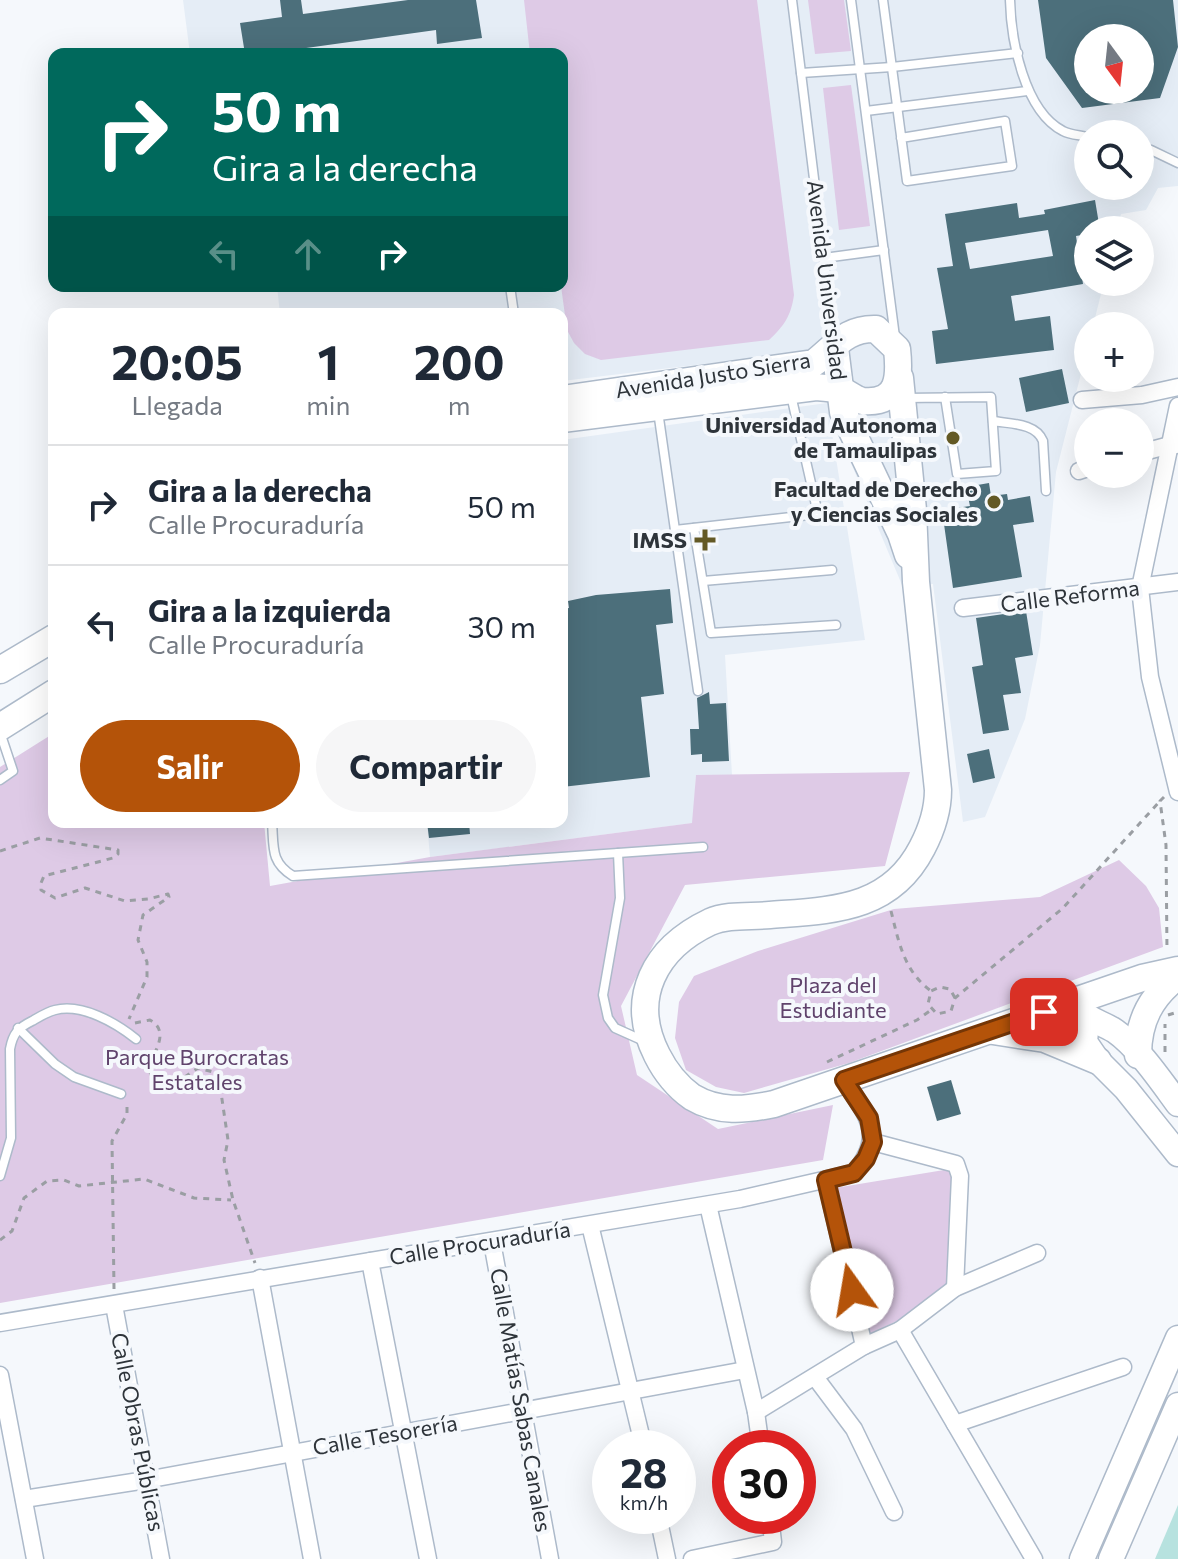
<!DOCTYPE html>
<html lang="es">
<meta charset="utf-8">
<style>
:root{--surface:#fff;--page:#f6f6f7;--text:#1f2937;--muted:#747a83;--line:#e0e1e3;--accent:#b45309}
body{margin:0;font-family:Commissioner,sans-serif;background:var(--page);color:var(--text);height:100vh;display:flex;flex-direction:column;font-size:30px;white-space:nowrap}
*{box-sizing:border-box;margin:0}
p{font-size:26px;color:var(--muted)}
.icon{flex:none;width:44px;height:44px;fill:none;stroke:currentColor;stroke-width:2;stroke-linecap:round;stroke-linejoin:round}
.map{position:relative;flex:1;overflow:hidden}
.sheet{position:absolute;left:48px;top:308px;width:520px;height:520px;display:flex;flex-direction:column;background:var(--surface);border-radius:16px;box-shadow:0 8px 32px #0002}
.sheet>*{flex:none}
.banner{position:absolute;left:48px;top:48px;width:520px;height:244px;border-radius:16px;box-shadow:0 8px 32px #0002;background:#00695c;color:#fff;overflow:hidden}
.needle{width:52px;rotate:165deg}
.fabs{position:absolute;left:1074px;top:24px;display:grid;gap:16px}
.fabs a{display:grid;place-items:center;width:80px;height:80px;border-radius:50%;background:var(--surface);box-shadow:0 8px 32px #0002;font-size:40px}
.speed{position:absolute;left:592px;top:1430px;display:flex;gap:16px;font-size:40px;font-weight:700;text-align:center}
.speed>*{display:grid;place-content:center;width:104px;height:104px;border-radius:50%;background:var(--surface);box-shadow:0 8px 32px #0002;line-height:1}
.speed small{font-size:20px;font-weight:400}
.speed .limit{border:12px solid #d22;background:#fff;color:#111}
.pin{position:absolute;display:grid;place-items:center;width:68px;height:68px;color:#fff;margin:-34px;border-radius:16px;box-shadow:0 4px 12px #0006}
.me{position:absolute;width:88px;margin:-44px;rotate:347deg;stroke-linejoin:round;filter:drop-shadow(0 0 6px #0008)}
.turn{display:flex;align-items:center;gap:28px;height:168px;padding:0 32px;font-size:36px}
.turn .icon{width:104px;height:104px;stroke-width:2.5}
.turn b{display:block;font-size:56px;line-height:68px}
.lanes{display:flex;align-items:center;height:76px;padding:0 32px;background:#0003;justify-content:center;gap:40px;direction:ltr}
.lanes .off{opacity:.35}
.eta{display:flex;justify-content:space-evenly;align-items:center;height:136px;text-align:center}
.eta b{font-size:48px;font-weight:700;line-height:56px}
.cta{display:flex;gap:16px;margin-top:auto;padding:16px 32px}
.cta a{flex:1;height:92px;border-radius:48px;background:var(--accent);color:#fff;font-size:32px;font-weight:700;line-height:92px;text-align:center}
.cta a+a{background:var(--page);color:var(--text)}
ul{padding:0;list-style:none}
li{display:flex;align-items:center;gap:24px;height:120px;padding:0 32px;border-top:2px solid var(--line)}
li div{flex:1}
li b{display:block;font-size:30px}
li em{font-style:normal}
.map>svg:first-child{display:block}
.built{fill:#e5edf6;fill-rule:evenodd}
.green{fill:#decae6}
.water{fill:#b7e2df}
.building{fill:#4c6f7b;fill-rule:evenodd}
.lines{fill:none;stroke-linecap:round;stroke-linejoin:round}
.lane-casing{stroke:#adbaca;stroke-width:11}
.street-casing{stroke:#adbaca;stroke-width:19}
.secondary-casing{stroke:#adbaca;stroke-width:27}
.primary-casing{stroke:#adbaca;stroke-width:29}
.path{stroke:#9a9ea3;stroke-width:3;stroke-dasharray:6 6;stroke-linecap:butt}
.lane{stroke:#fff;stroke-width:8}
.street{stroke:#fff;stroke-width:16}
.secondary{stroke:#fff;stroke-width:24}
.primary{stroke:#fff;stroke-width:26}
.route-casing{stroke:#753606;stroke-width:20}
.route{stroke:#b45309;stroke-width:14}
.poi-dot{fill:#635925;stroke:#f5f8fc;stroke-width:3}
.labels{text-anchor:middle;stroke-width:8;stroke-linejoin:round;paint-order:stroke}
.street-label{font-size:22px;fill:#2e343a;stroke:#f5f8fc}
.poi-label{font-size:22px;font-weight:bold;fill:#2e343a;stroke:#f5f8fc;text-anchor:end}
.park-label{font-size:22px;fill:#60436c;stroke:#f5f8fc}
</style>
<div class="map">
<svg width="1178" height="1559" viewBox="0 0 1178 1559">
<rect width="100%" height="100%" fill="#f5f8fc"/>
<path class="built" d="M 183,0 L 1178,0 L 1178,186 L 1158,188 L 1146,210 L 1121,214 L 1117,230 L 1088,230 L 1088,282 L 1104,282 L 1093,326 L 1088,326 L 1088,346 L 1056,472 L 1040,645 L 1025,719 L 985,817 L 963,822 L 933,584 L 902,585 L 828,408 L 865,640 L 725,655 L 732,775 L 696,775 L 693,823 L 430,857 L 427,822 L 562,822 L 562,440 L 827,403 L 804,352 L 562,381 L 562,314 L 280,314 L 277,286 L 562,286 L 562,54 L 190,54 ZM 1088,38 L 1140,38 L 1140,90 L 1088,90 ZM 1088,134 L 1140,134 L 1140,186 L 1088,186 Z"/>
<g class="green">
<path d="M 524,0 L 757,0 L 794,295 C 791,316 784,326 769,340 L 601,360 L 585,354 L 574,343 L 567,330 L 561,286 L 562,54 L 530,54 Z"/>
<path d="M 808,0 L 844,0 L 851,51 L 815,54 Z"/>
<path d="M 851,85 L 870,226 L 839,230 L 823,88 Z"/>
<path d="M 54,733 L 54,822 L 264,822 L 270,886 L 430,857 L 692,823 L 696,775 L 910,772 L 885,866 L 685,885 L 621,1006 L 637,1075 L 718,1129 L 833,1105 L 823,1160 L 0,1303 L 0,767 Z"/>
<path d="M 1119,860 L 1146,886 L 1159,908 L 1163,947 L 849,1063 L 744,1093 L 716,1087 L 686,1070 L 675,1038 L 679,1002 L 694,976 L 758,951 L 894,909 L 1040,897 Z"/>
<path d="M 944,1170 L 957,1172 L 949,1285 L 903,1318 L 867,1335 L 835,1188 Z"/>
</g>
<path class="water" d="M 1178,1505 L 1178,1559 L 1155,1559 Z"/>
<g class="building">
<path d="M 280,0 L 301,0 L 303,14 L 408,0 L 476,0 L 482,38 L 437,44 L 436,30 L 299,49 L 299,54 L 245,54 L 240,23 L 282,17 Z"/>
<path d="M 1038,0 L 1173,0 L 1178,47 L 1160,98 L 1082,108 L 1046,58 ZM 1088,38 L 1140,38 L 1140,90 L 1088,90 Z"/>
<path d="M 1095,200 L 1100,230 L 1088,230 L 1088,234 L 1076,236 L 1083,284 L 1011,296 L 1015,321 L 1050,316 L 1054,350 L 936,364 L 932,331 L 948,329 L 937,268 L 953,266 L 945,214 L 1017,203 L 1019,218 L 1045,214 L 1044,210 ZM 1048,230 L 1053,256 L 970,269 L 965,243 Z"/>
<path d="M 1062,369 L 1069,403 L 1026,412 L 1019,378 Z"/>
<path d="M 989,483 L 991,496 L 1007,494 L 1008,500 L 1030,496 L 1034,522 L 1013,525 L 1022,577 L 953,588 L 942,510 L 970,506 L 966,487 Z"/>
<path d="M 670,589 L 673,623 L 656,625 L 664,694 L 641,697 L 650,777 L 562,787 L 562,742 L 567,742 L 562,702 L 562,609 L 569,608 L 568,601 L 596,595 Z"/>
<path d="M 1026,611 L 1033,655 L 1015,658 L 1021,693 L 1003,695 L 1009,730 L 983,734 L 972,667 L 983,665 L 976,618 Z"/>
<path d="M 709,692 L 710,704 L 726,703 L 729,761 L 702,762 L 702,754 L 691,755 L 690,729 L 699,729 L 697,698 Z"/>
<path d="M 989,749 L 995,778 L 973,783 L 967,754 Z"/>
<path d="M 427,822 L 469,822 L 470,834 L 429,838 Z"/>
<path d="M 951,1080 L 961,1114 L 937,1121 L 927,1087 Z"/>
</g>
<g class="lines">
<g class="lane-casing">
<g id="lane">
<path d="M 792,0 L 834,341"/>
<path d="M 851,0 L 895,337"/>
<path d="M 883,0 C 891,60 899,121 907,181 L 1012,166 L 1005,121 L 901,138"/>
<path d="M 1010,0 C 1011,40 1024,111 1063,131 C 1070,135 1080,135 1088,137"/>
<path d="M 801,73 L 892,67 L 1018,53"/>
<path d="M 866,111 L 1027,91"/>
<path d="M 1140,148 L 1151,150 L 1178,163"/>
<path d="M 824,258 L 884,250"/>
<path d="M 510,286 L 514,314"/>
<path d="M 904,398 L 991,397 L 996,471 L 957,474 L 945,397"/>
<path d="M 658,411 L 698,691"/>
<path d="M 993,421 C 1011,424 1036,423 1043,441 L 1046,491"/>
<path d="M 694,528 L 711,633 L 836,625"/>
<path d="M 675,530 L 818,514 L 791,395"/>
<path d="M 703,581 L 832,570"/>
<path d="M 0,780 L 13,771 L 0,732"/>
<path d="M 272,822 C 274,847 270,862 293,876 L 703,847"/>
<path d="M 618,853 L 620,898 L 603,995 L 608,1018 L 615,1028 L 644,1041"/>
<path d="M 18,1028 L 55,1064 L 74,1077 L 121,1094"/>
<path d="M 0,1176 L 11,1138 L 10,1049 C 13,1033 18,1028 32,1021 C 39,1017 47,1012 55,1010 C 82,1003 116,1023 136,1039"/>
</g>
</g>
<g class="street-casing">
<g id="street">
<path d="M 1082,400 L 1142,395 L 1178,387"/>
<path d="M 1178,406 L 1140,588 L 1150,677 L 1178,792"/>
<path d="M 1140,453 L 1170,445 L 1176,445"/>
<path d="M 1079,471 L 1088,468"/>
<path d="M 963,608 L 1178,582"/>
<path d="M 873,1142 L 956,1164 L 960,1176 L 955,1288"/>
<path d="M 826,1180 L 864,1346"/>
<path d="M 708,1205 L 756,1412 L 761,1448"/>
<path d="M 590,1225 L 644,1448"/>
<path d="M 492,1242 L 550,1559"/>
<path d="M 370,1261 L 428,1559"/>
<path d="M 260,1278 L 312,1559"/>
<path d="M 114,1305 L 161,1559"/>
<path d="M 0,1323 L 740,1199 L 854,1173 C 886,1135 867,1116 844,1080"/>
<path d="M 900,1330 L 1034,1559"/>
<path d="M 0,1375 L 35,1559"/>
<path d="M 815,1377 L 854,1429 L 894,1512"/>
<path d="M 756,1412 L 864,1346 L 900,1330 L 955,1288 L 1037,1253"/>
<path d="M 955,1424 L 1123,1367"/>
<path d="M 24,1499 L 146,1480 L 745,1370"/>
<path d="M 658,1516 L 667,1559"/>
<path d="M 692,1559 L 773,1542 L 770,1516"/>
</g>
</g>
<g class="secondary-casing">
<g id="secondary">
<path d="M 1077,1008 C 1089,1021 1101,1022 1115,1031 C 1138,1047 1161,1081 1178,1104"/>
<path d="M 1087,1019 L 1085,1042 L 1098,1061 L 1126,1089 L 1178,1154"/>
<path d="M 1082,1559 L 1178,1338"/>
<path d="M 1111,1559 L 1178,1405"/>
</g>
</g>
<g class="primary-casing">
<g id="primary">
<path d="M 835,348 L 843,412 L 901,534 L 908,555"/>
<path d="M 900,378 L 913,510 L 916,582 L 938,790 C 938,811 932,829 922,848 C 890,910 833,910 770,915 C 751,917 728,914 710,922 C 655,948 628,998 657,1055 C 665,1071 678,1087 692,1097 C 719,1113 745,1110 774,1104 L 1142,978 L 1178,970"/>
<path d="M 562,399 L 814,363 C 836,346 846,328 876,329 L 897,349 C 900,376 900,404 863,401 C 855,400 848,393 841,390 C 833,388 823,388 816,387 L 562,419"/>
<path d="M 0,670 L 54,638"/>
<path d="M 0,727 L 54,693"/>
<path d="M 993,1031 L 1045,1039 L 1098,1061"/>
<path d="M 1138,1055 C 1138,1021 1151,996 1178,976"/>
</g>
</g>
<g class="path">
<path d="M 1164,797 L 1160,801 L 1166,845 L 1167,951"/>
<path d="M 0,851 L 40,838 L 118,850 L 118,854 L 113,858 L 44,876 L 41,883 L 41,890 L 55,898 L 85,888 L 125,901 L 148,899 L 168,894 L 169,897 L 143,915 L 138,940 L 147,962 L 147,977 L 129,1019"/>
<path d="M 891,911 C 899,943 904,971 931,991"/>
<path d="M 955,998 L 950,989 L 940,987 L 931,991 L 928,1004 L 937,1014 L 951,1011 L 955,998 L 1063,908 L 1160,801"/>
<path d="M 1168,1015 L 1178,1012"/>
<path d="M 135,1023 L 150,1020 C 170,1031 155,1051 148,1067 L 155,1085 L 173,1085 L 198,1068 L 213,1072 L 219,1079 L 228,1140 L 224,1160 L 233,1200 L 255,1263"/>
<path d="M 1165,1052 L 1165,1024"/>
<path d="M 827,1062 L 917,1020 L 931,1010"/>
<path d="M 0,1240 L 12,1231 L 24,1198 L 47,1181 L 64,1180 L 79,1186 L 144,1179 L 194,1198 L 231,1200"/>
<path d="M 114,1289 L 112,1141 L 127,1114 L 127,1105"/>
</g>
<use href="#lane" class="lane"/>
<use href="#street" class="street"/>
<use href="#secondary" class="secondary"/>
<use href="#primary" class="primary"/>
</g>
<g class="lines">
<g class="route-casing">
<path id="route" d="M 852,1290 L 826,1180 L 854,1173 L 866,1159 L 873,1142 L 869,1118 L 844,1080 L 1044,1012"/>
</g>
<use href="#route" class="route"/>
</g>
<g class="poi-dot">
<circle cx="953" cy="438" r="8"/>
<circle cx="994" cy="502" r="8"/>
<path d="M701 528h8v8h8v8h-8v8h-8v-8h-8v-8h8z"/>
</g>
<g class="labels">
<g class="street-label">
<text transform="translate(827 280) rotate(83)" y="8">Avenida Universidad</text>
<text transform="translate(713 375) rotate(-9)" y="8">Avenida Justo Sierra</text>
<text transform="translate(1070 596) rotate(-7)" y="8">Calle Reforma</text>
<text transform="translate(480 1243) rotate(-9)" y="8">Calle Procuraduría</text>
<text transform="translate(521 1400) rotate(80)" y="8">Calle Matías Sabas Canales</text>
<text transform="translate(138 1432) rotate(79)" y="8">Calle Obras Públicas</text>
<text transform="translate(385 1435) rotate(-10)" y="8">Calle Tesorería</text>
</g>
<g class="poi-label">
<text x="937" y="433">Universidad Autonoma<tspan x="937" dy="25">de Tamaulipas</tspan></text>
<text x="978" y="497">Facultad de Derecho<tspan x="978" dy="25">y Ciencias Sociales</tspan></text>
<text x="687" y="548">IMSS</text>
</g>
<g class="park-label">
<text x="833" y="993">Plaza del<tspan x="833" dy="25">Estudiante</tspan></text>
<text x="197" y="1065">Parque Burocratas<tspan x="197" dy="25">Estatales</tspan></text>
</g>
</g>
</svg>
<div class="fabs">
<a><svg class="needle" viewBox="-14 -14 28 28"><path d="M0-13l5 13h-10z" fill="#e53935"/><path d="M0 13l5-13h-10z" fill="#747a83"/></svg></a>
<a><svg class="icon" aria-label="search" viewBox="0 0 24 24"><circle cx="10" cy="10" r="6"/><path d="M15 15l6 6"/></svg></a>
<a><svg class="icon" aria-label="layers" viewBox="0 0 24 24"><path d="M12 4l9 5-9 5-9-5zM3 14l9 5 9-5"/></svg></a>
<a>+</a>
<a>−</a>
</div>
<div class="speed"><div>28<small>km/h</small></div><div class="limit">30</div></div>
<div class="pin" style="left:1044px;top:1012px;background:#d93025"><svg class="icon" aria-label="arrive" viewBox="0 0 24 24"><path d="M6 21V4h12l-3 4 3 4H6"/></svg></div>
<svg class="me" style="left:852px;top:1290px" viewBox="-20 -20 40 40"><circle r="19" fill="#fff"/><path d="M0-13L10 11 0 6-10 11z" fill="#b45309"/></svg>
<div class="banner">
<div class="turn"><svg class="icon" aria-label="right" viewBox="0 0 24 24"><path d="M7 20v-9h11M14 6l5 5-5 5"/></svg><div><b>50 m</b>Gira a la derecha</div></div>
<div class="lanes"><svg class="icon off" aria-label="left" viewBox="0 0 24 24"><path d="M17 20v-9H6M10 6l-5 5 5 5"/></svg><svg class="icon off" aria-label="ahead" viewBox="0 0 24 24"><path d="M12 20V5M6 11l6-6 6 6"/></svg><svg class="icon" aria-label="right" viewBox="0 0 24 24"><path d="M7 20v-9h11M14 6l5 5-5 5"/></svg></div>
</div>
<section class="sheet">
<div class="eta">
<div><b>20:05</b><p>Llegada</p></div>
<div><b>1</b><p>min</p></div>
<div><b>200</b><p>m</p></div>
</div>
<ul>
<li><svg class="icon" aria-label="right" viewBox="0 0 24 24"><path d="M7 20v-9h11M14 6l5 5-5 5"/></svg><div><b>Gira a la derecha</b><p>Calle Procuraduría</p></div><em>50 m</em></li>
<li><svg class="icon" aria-label="left" viewBox="0 0 24 24"><path d="M17 20v-9H6M10 6l-5 5 5 5"/></svg><div><b>Gira a la izquierda</b><p>Calle Procuraduría</p></div><em>30 m</em></li>
</ul>
<div class="cta"><a>Salir</a><a>Compartir</a></div>
</section>
</div>
